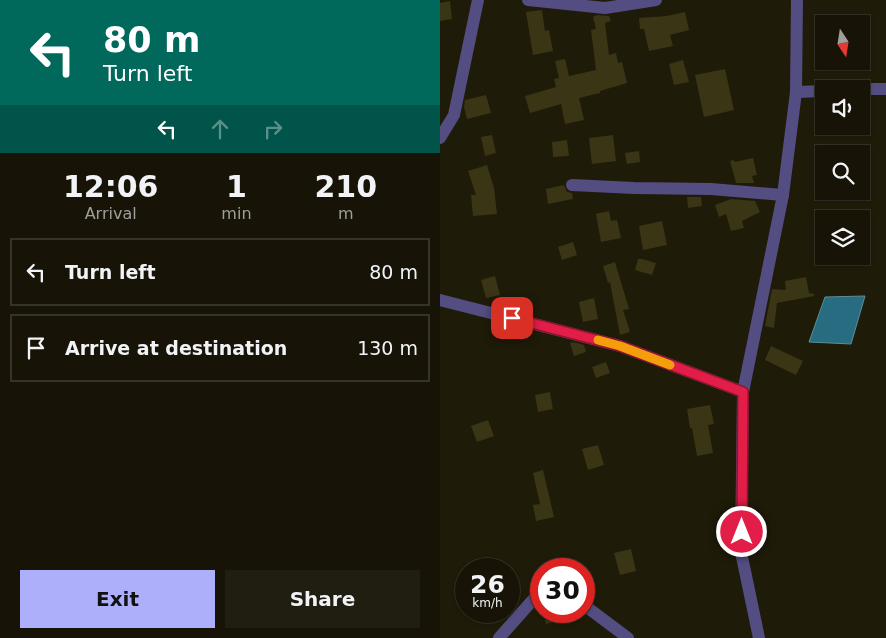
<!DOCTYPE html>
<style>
:root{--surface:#171407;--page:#201d11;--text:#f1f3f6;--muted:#9e9e9b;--line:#363328;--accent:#adaffb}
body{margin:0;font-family:"DejaVu Sans",sans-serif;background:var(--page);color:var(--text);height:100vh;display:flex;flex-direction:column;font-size:19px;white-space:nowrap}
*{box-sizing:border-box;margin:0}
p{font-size:16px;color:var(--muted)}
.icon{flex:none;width:28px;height:28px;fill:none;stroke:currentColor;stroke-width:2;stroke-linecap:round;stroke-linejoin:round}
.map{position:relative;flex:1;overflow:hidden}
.side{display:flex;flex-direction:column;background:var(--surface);width:440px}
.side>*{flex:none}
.guide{background:#00695c;color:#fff;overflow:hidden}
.needle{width:32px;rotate:168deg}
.tools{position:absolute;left:375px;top:15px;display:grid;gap:10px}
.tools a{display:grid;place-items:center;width:55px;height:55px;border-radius:0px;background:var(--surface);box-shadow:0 1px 4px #0004,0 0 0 1px var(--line);font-size:25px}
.speed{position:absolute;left:15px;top:558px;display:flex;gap:10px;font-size:25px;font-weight:700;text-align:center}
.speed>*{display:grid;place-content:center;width:65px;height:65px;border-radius:50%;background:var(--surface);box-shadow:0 1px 4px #0004,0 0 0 1px var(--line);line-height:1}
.speed small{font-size:12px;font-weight:400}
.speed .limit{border:8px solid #d22;background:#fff;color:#111}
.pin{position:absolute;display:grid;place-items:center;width:42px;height:42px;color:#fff;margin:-21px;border-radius:10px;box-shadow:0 2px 8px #0006}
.me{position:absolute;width:55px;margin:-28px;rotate:0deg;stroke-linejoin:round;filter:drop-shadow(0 0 4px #0008)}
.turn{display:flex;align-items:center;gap:18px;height:105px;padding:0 20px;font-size:22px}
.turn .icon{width:65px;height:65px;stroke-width:2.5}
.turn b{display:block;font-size:35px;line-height:42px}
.lanes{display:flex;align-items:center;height:48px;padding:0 20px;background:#0003;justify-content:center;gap:25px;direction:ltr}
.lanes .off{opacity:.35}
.eta{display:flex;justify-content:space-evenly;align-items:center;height:85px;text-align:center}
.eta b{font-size:30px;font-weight:800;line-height:35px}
.primary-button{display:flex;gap:10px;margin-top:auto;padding:10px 20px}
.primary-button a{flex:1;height:58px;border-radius:0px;background:var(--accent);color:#111;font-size:20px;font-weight:800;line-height:58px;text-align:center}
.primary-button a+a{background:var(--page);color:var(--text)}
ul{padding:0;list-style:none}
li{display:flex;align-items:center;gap:15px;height:68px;margin:0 10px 8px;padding:0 10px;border:2px solid var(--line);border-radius:0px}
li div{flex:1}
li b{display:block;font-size:19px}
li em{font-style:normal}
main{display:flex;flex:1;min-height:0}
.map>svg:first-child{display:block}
.water{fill:#276c80;stroke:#5d8d97}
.building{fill:#3a3514}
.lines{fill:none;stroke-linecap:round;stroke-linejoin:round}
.minor{stroke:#534d81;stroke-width:12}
.route-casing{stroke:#92132f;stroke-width:12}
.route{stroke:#e11d48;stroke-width:9}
.slow{stroke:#f59e0b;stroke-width:9}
</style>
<main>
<section class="side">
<div class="guide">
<div class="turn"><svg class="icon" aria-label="left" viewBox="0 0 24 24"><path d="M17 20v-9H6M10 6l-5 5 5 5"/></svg><div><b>80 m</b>Turn left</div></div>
<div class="lanes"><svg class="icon" aria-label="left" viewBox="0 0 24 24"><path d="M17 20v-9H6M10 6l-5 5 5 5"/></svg><svg class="icon off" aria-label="ahead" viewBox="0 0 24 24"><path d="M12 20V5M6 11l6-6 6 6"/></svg><svg class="icon off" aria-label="right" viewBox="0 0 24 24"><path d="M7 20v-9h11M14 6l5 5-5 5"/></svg></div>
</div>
<div class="eta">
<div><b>12:06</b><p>Arrival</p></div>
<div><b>1</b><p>min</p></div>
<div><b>210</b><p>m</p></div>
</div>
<ul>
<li><svg class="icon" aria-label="left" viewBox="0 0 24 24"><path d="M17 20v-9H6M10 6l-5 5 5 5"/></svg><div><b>Turn left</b></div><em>80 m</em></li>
<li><svg class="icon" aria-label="arrive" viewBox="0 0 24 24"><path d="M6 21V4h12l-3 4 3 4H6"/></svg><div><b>Arrive at destination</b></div><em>130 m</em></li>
</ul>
<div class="primary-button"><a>Exit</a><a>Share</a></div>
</section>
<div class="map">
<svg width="446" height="638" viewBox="0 0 446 638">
<rect width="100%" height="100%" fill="#1f1b09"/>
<path class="water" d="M 425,296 L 411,344 L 369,342 L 385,297 Z"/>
<g class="building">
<path d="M 10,1 L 12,19 L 0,21 L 0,3 Z"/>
<path d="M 102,10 L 105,31 L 109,30 L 113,51 L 93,55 L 86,12 Z"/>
<path d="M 245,12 L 249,30 L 230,35 L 233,46 L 209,51 L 204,29 L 200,29 L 199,18 L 227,16 Z"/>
<path d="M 157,15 L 169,16 L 171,21 L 165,23 L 169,55 L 176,53 L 178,63 L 182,62 L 187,83 L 160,91 L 160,93 L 139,98 L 144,120 L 125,124 L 121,104 L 90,113 L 85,96 L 116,87 L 114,79 L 119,78 L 115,61 L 125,59 L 129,76 L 156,70 L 151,30 L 156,29 L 153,17 Z"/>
<path d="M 243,60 L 249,82 L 234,85 L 229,64 Z"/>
<path d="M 285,69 L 294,110 L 264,117 L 255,75 Z"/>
<path d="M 46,95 L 51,113 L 27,119 L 24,107 L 25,100 Z"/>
<path d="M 52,135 L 56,153 L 45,156 L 41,137 Z"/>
<path d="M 173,135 L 176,161 L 152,164 L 149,138 Z"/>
<path d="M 127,140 L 129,156 L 113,157 L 112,142 Z"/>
<path d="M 199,151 L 200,162 L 187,164 L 185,153 Z"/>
<path d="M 313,158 L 317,175 L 312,176 L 314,183 L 296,183 L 290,161 L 294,160 L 295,162 Z"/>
<path d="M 47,165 L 54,188 L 57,214 L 33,216 L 31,195 L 36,195 L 28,171 Z"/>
<path d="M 124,185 L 127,192 L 132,193 L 133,199 L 108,204 L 106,189 Z"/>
<path d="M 247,197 L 261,197 L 262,206 L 248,208 Z"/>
<path d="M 291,199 L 315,201 L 320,212 L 302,221 L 304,228 L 291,231 L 286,214 L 279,217 L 275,205 Z"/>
<path d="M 169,211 L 171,221 L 177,220 L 181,238 L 161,242 L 156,214 Z"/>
<path d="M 222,221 L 227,245 L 203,250 L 199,226 Z"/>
<path d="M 133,242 L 137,255 L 122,260 L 118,247 Z"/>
<path d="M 198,259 L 202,259 L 216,263 L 212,275 L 195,270 Z"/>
<path d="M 175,262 L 189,309 L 183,310 L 190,332 L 180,335 L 170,282 L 168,283 L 163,266 Z"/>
<path d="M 55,276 L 60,295 L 46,298 L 41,280 Z"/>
<path d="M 366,277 L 369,293 L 374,294 L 374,296 L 337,303 L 334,328 L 325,326 L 332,289 L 346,290 L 345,281 Z"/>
<path d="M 154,298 L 158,319 L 143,322 L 139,302 Z"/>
<path d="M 133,342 L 144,345 L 146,352 L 134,356 L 130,343 Z"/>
<path d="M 331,346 L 363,361 L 356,375 L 325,360 Z"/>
<path d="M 166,362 L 170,373 L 156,378 L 152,367 Z"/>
<path d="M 110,392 L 113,409 L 98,412 L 95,395 Z"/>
<path d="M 270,405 L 274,424 L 268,425 L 273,453 L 257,456 L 252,428 L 250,428 L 247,409 Z"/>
<path d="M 48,420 L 54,436 L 37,442 L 31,426 Z"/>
<path d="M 158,445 L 164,465 L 148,470 L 142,449 Z"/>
<path d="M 103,470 L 114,517 L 96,521 L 93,505 L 100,504 L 93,473 Z"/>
<path d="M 191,549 L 196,571 L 180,575 L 174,553 Z"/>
<path d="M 103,611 L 120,611 L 122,620 L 106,624 Z"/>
</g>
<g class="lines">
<g class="minor">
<path d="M 88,0 L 165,8 L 216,0"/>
<path d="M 421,89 L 446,89"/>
<path d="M 356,92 L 384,91"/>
<path d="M 0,138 L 14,115 L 38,0"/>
<path d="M 132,185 L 194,188 L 271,189 L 343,195"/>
<path d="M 0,300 L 180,346 L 303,392"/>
<path d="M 144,605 L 188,638"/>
<path d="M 59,638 L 99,593 L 101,593"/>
<path d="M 319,638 L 301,552 L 303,392 L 343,195 L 356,92 L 357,0"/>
</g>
</g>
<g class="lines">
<g class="route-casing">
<path id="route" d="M 72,318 L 180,346 L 303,392 L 302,532"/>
</g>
<use href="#route" class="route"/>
<path class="slow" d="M 158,340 L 180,346 L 230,365"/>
</g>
</svg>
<div class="tools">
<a><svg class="needle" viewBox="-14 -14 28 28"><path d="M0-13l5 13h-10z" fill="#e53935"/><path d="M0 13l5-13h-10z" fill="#9e9e9b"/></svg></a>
<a><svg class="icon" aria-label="sound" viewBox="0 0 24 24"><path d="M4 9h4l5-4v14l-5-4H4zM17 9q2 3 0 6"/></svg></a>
<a><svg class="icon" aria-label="search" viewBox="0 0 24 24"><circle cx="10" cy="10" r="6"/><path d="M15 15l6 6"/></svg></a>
<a><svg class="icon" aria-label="layers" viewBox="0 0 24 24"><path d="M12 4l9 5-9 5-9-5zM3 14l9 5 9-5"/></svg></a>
</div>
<div class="speed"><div>26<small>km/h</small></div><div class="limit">30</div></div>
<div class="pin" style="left:72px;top:318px;background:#d93025"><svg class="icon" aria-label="arrive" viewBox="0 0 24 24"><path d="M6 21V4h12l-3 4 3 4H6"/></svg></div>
<svg class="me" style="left:302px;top:532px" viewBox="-20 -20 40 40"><circle r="17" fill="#e11d48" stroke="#fff" stroke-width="3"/><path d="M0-11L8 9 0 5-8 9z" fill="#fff"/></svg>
</div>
</main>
